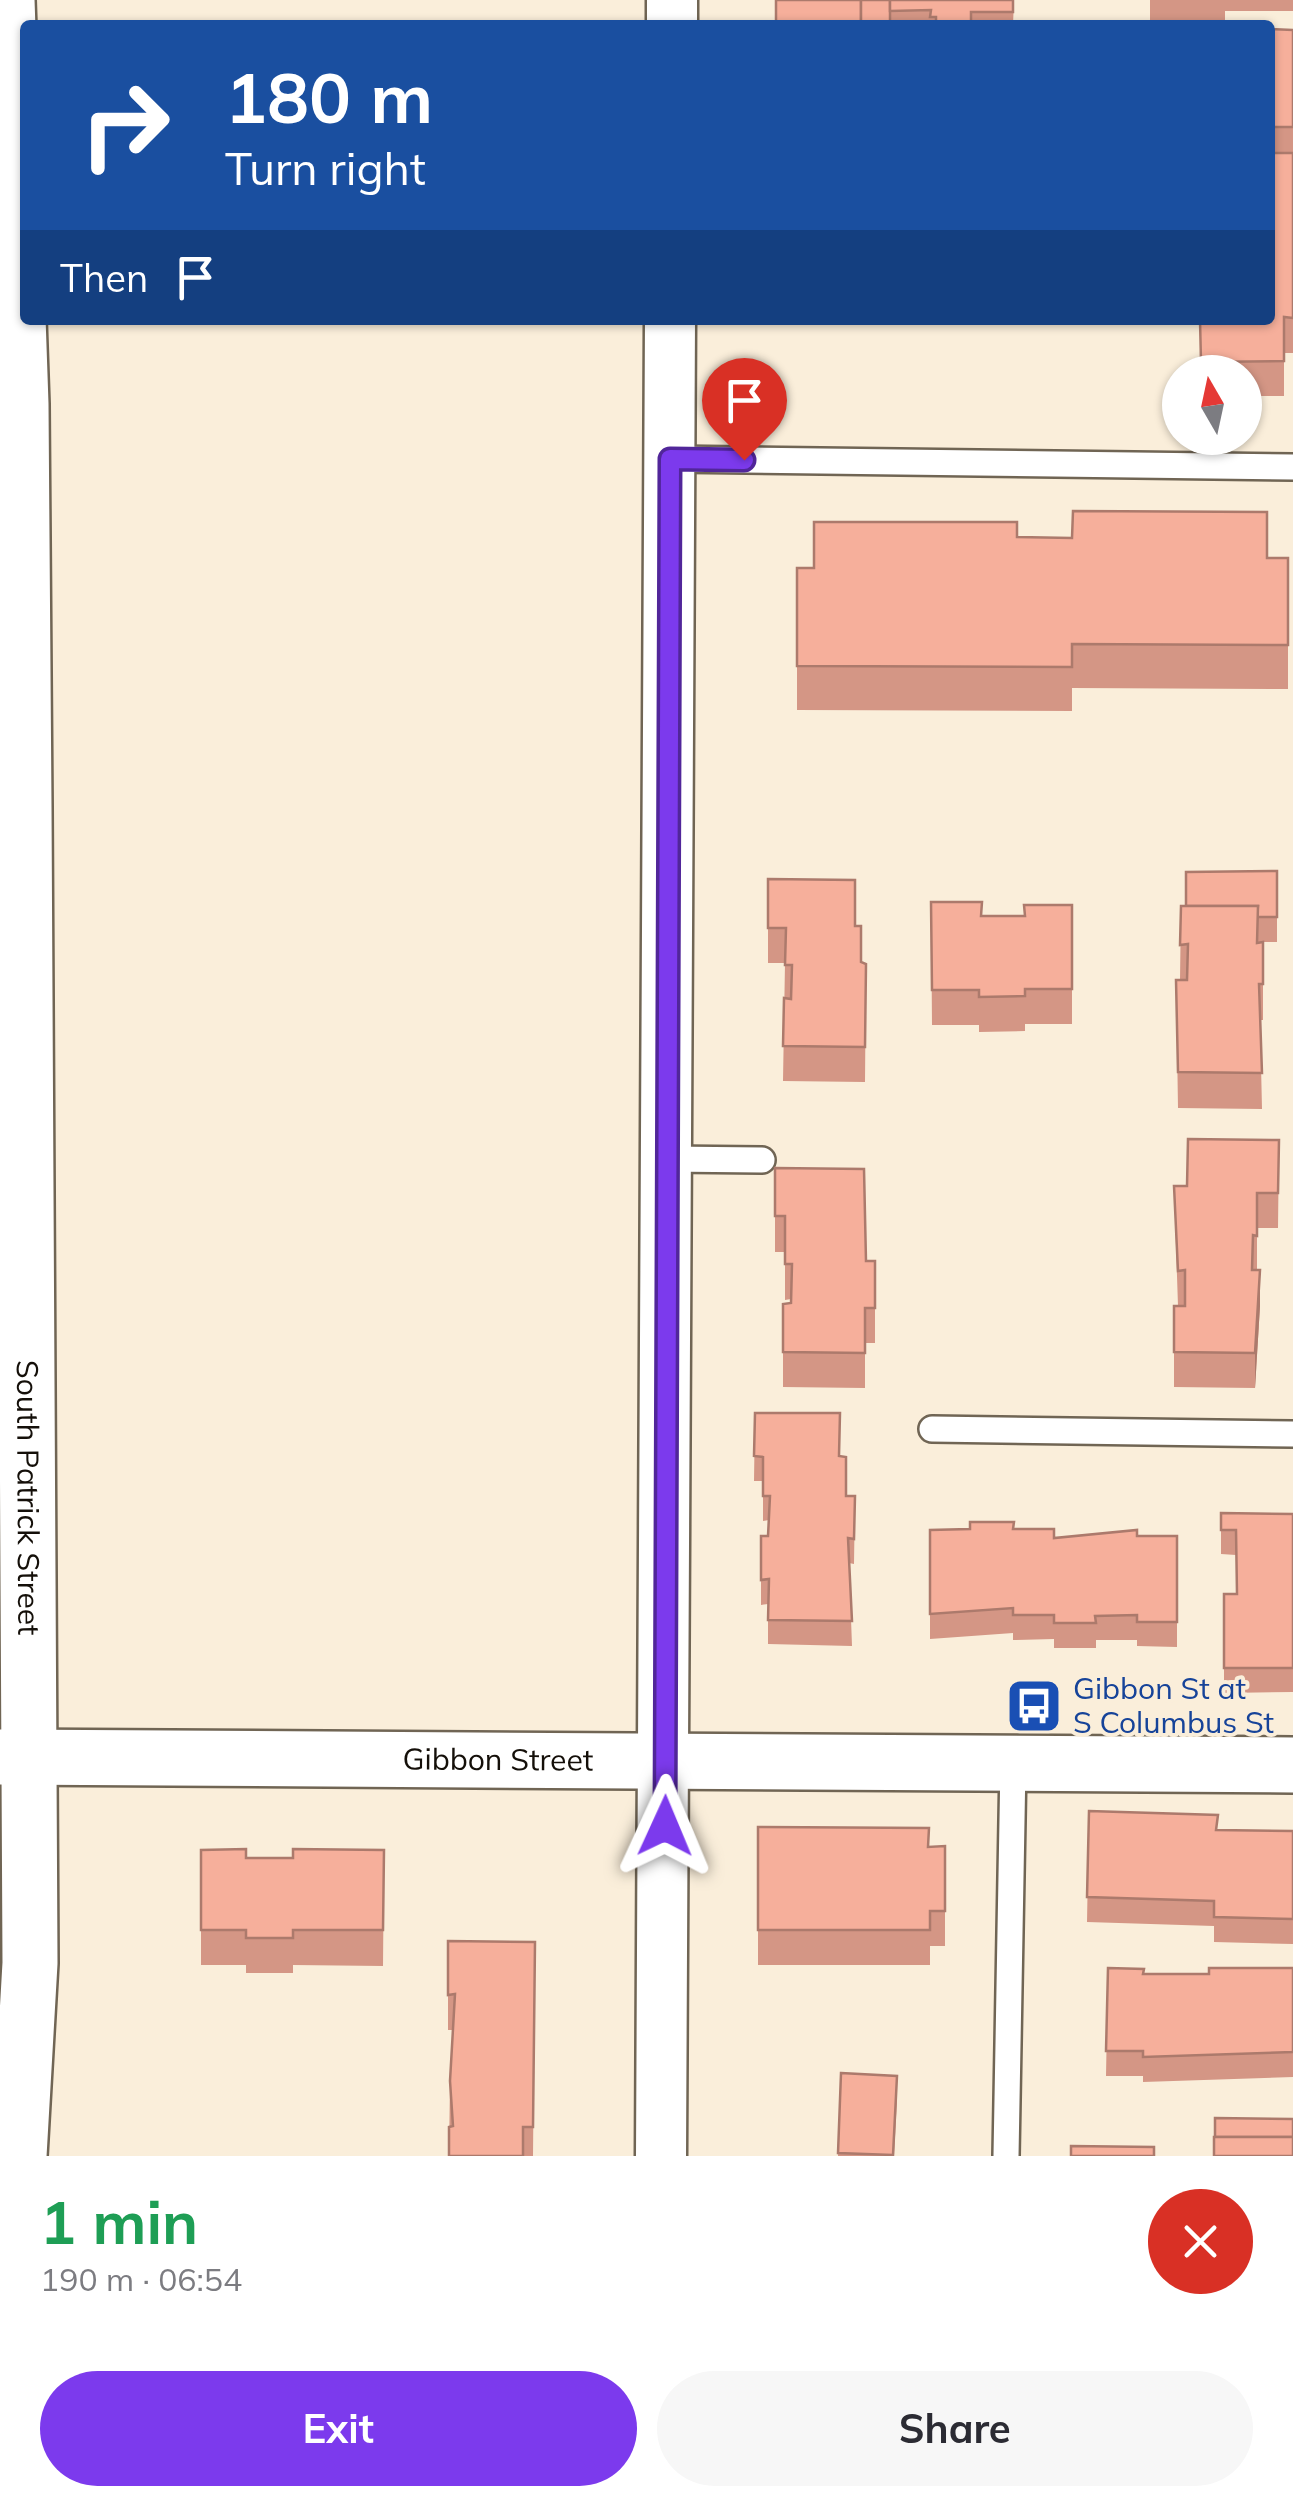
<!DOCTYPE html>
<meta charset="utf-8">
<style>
:root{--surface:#fff;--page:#f7f7f7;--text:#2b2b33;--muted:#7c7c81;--accent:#7c3aed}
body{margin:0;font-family:Mulish,sans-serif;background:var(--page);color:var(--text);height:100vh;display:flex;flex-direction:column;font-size:38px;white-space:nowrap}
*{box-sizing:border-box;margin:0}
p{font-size:32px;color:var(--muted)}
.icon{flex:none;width:55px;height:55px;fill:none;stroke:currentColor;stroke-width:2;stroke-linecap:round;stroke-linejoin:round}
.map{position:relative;height:2156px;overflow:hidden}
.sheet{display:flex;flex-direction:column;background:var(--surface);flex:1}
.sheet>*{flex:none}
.top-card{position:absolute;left:20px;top:20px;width:1255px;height:305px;border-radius:10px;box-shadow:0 2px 8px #0004;background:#1a4fa0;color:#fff;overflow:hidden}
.needle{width:65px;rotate:351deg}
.buttons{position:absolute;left:1162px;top:355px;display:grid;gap:20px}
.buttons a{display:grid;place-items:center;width:100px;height:100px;border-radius:50%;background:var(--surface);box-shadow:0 2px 8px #0004;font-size:50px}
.pin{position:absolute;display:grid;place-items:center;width:85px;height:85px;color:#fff;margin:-102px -42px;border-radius:50% 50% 50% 0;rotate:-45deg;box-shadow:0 0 10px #0007}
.pin .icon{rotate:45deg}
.me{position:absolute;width:110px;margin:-55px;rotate:1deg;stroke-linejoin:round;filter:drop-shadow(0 0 8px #0008)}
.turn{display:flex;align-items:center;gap:35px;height:210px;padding:0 40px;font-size:45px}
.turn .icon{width:130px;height:130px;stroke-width:2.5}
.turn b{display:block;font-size:70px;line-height:85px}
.then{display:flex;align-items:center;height:95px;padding:0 40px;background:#0003;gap:20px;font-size:38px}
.round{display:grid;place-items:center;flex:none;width:105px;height:105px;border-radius:52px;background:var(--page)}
.overview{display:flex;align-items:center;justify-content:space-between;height:170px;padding:0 40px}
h1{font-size:60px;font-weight:700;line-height:75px;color:#1e9e55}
.action{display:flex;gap:20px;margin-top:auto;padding:20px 40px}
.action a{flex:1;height:115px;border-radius:60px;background:var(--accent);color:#fff;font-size:40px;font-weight:700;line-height:115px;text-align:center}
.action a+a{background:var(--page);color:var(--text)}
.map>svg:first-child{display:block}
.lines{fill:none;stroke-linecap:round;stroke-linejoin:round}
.service-casing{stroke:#706554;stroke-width:30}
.minor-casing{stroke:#706554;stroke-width:55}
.secondary-casing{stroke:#706554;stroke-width:60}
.trunk-casing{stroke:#706554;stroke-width:60}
.service{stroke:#fff;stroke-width:25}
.minor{stroke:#fff;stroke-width:50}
.secondary{stroke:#fff;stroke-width:55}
.trunk{stroke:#fff;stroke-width:55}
.wall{fill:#d49685}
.shaded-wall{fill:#ac7a6c}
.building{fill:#f6af9b;stroke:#ac7a6c;stroke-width:2.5}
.route-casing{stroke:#51269a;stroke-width:25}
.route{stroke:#7c3aed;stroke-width:18}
.labels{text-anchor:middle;stroke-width:8;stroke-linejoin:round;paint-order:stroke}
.street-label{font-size:30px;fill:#140f09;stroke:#faeeda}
.transit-label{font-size:30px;fill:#164399;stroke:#faeeda;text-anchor:start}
</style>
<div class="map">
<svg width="1293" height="2156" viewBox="0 0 1293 2156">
<rect width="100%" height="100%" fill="#faeeda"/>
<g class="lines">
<g class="service-casing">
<g id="service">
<path d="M 670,459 L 1293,467"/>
<path d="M 667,1159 L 762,1160"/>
<path d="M 932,1429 L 1293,1434"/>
<path d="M 1006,2156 L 1013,1764"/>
</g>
</g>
<g class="minor-casing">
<g id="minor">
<path d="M 672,25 L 672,0"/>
<path d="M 661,2156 L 670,320"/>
</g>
</g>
<g class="secondary-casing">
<g id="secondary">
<path id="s1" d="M 0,1757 L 1293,1765"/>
</g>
</g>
<g class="trunk-casing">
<g id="trunk">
<path id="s2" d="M 7,0 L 21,404 L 24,807 L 30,1963 L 19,2156"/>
</g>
</g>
<use href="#service" class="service"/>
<use href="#minor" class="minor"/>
<use href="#secondary" class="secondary"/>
<use href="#trunk" class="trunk"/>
</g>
<g class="wall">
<path d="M 776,0 L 1014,0 L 1013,25 L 776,25 Z"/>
<path d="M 1150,0 L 1293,0 L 1293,11 L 1225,11 L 1225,25 L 1150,25 Z"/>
<path d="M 1270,29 L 1293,30 L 1293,353 L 1284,353 L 1284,396 L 1245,396 L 1245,372 L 1201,372 L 1200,320 L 1270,320 Z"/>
<path d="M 1017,537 L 1267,558 L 1288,558 L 1288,689 L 1072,688 L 1072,711 L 797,710 L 797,568 L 814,568 Z"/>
<path d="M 1277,871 L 1277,942 L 1258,942 L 1263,942 L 1263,1020 L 1260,1020 L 1262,1109 L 1178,1108 L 1176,980 L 1180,980 L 1181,906 L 1186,906 Z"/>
<path d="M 768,879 L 855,926 L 861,962 L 866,964 L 865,1082 L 783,1081 L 785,963 L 768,963 Z"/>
<path d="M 931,902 L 982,916 L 1024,916 L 1072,905 L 1072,1024 L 1025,1024 L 1025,1031 L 979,1032 L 979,1025 L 932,1025 Z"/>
<path d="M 1279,1140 L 1278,1228 L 1257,1228 L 1257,1270 L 1260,1306 L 1255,1388 L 1174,1387 L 1174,1306 L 1178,1306 L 1174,1186 L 1187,1186 Z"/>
<path d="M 775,1168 L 866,1261 L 875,1261 L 875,1343 L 865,1343 L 865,1388 L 783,1387 L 783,1304 L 791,1303 L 791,1299 L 785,1300 L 785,1252 L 775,1252 Z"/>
<path d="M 755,1413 L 840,1456 L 846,1496 L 855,1496 L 854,1564 L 849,1563 L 852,1646 L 768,1644 L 768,1604 L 761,1605 L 761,1536 L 768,1536 L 769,1520 L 763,1521 L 763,1481 L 754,1481 Z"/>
<path d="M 1221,1513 L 1293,1514 L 1293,1692 L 1224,1693 L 1224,1594 L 1237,1594 L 1236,1555 L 1221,1554 Z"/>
<path d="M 1014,1529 L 1054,1538 L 1177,1536 L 1177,1647 L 1137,1646 L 1137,1640 L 1096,1640 L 1096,1648 L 1054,1648 L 1054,1639 L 1013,1640 L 1013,1633 L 930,1639 L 930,1530 Z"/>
<path d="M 1089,1811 L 1218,1830 L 1293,1831 L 1293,1944 L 1214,1942 L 1214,1926 L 1087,1922 Z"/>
<path d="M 758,1827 L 929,1847 L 945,1846 L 945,1946 L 930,1946 L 930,1965 L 758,1965 Z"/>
<path d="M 201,1850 L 246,1858 L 293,1858 L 384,1850 L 383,1966 L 293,1965 L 293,1973 L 246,1973 L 246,1965 L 201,1965 Z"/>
<path d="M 448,1941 L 535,1942 L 533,2156 L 449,2156 L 450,2081 L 453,2030 L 448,2030 Z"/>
<path d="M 1108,1968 L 1144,1974 L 1209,1974 L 1293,1968 L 1293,2077 L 1143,2082 L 1143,2076 L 1106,2076 Z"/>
<path d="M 841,2073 L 897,2100 L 894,2156 L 838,2156 Z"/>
</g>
<path class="shaded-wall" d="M 1260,1270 L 1260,1306 L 1255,1388 L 1255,1353 Z"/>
<g class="building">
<rect x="776" y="0" width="85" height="25"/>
<rect x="861" y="0" width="29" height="25"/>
<path d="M 890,0 L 1013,0 L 1013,12 L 971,12 L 971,25 L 936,25 L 936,17 L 930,17 L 931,10 L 890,11 Z"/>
<path d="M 1270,29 L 1293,30 L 1293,127 L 1270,127 Z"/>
<path d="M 1270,153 L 1293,153 L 1293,318 L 1284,317 L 1284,361 L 1201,362 L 1200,320 L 1270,320 Z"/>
<path d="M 1073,511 L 1267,512 L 1267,558 L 1288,558 L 1288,645 L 1072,644 L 1072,667 L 797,666 L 797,568 L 814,568 L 814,522 L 1017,522 L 1017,537 L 1072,538 Z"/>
<path d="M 1277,871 L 1277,917 L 1257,917 L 1258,906 L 1186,906 L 1186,872 Z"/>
<path d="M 768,879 L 855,880 L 855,926 L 861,926 L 861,962 L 866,964 L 865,1047 L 783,1046 L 784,998 L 791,999 L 792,965 L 785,965 L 786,928 L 768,928 Z"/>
<path d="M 931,902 L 982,902 L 981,916 L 1025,916 L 1024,905 L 1072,905 L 1072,989 L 1025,989 L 1025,996 L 979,997 L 979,990 L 932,990 Z"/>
<path d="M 1181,906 L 1258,906 L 1257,943 L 1263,942 L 1263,984 L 1259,984 L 1262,1073 L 1178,1072 L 1176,980 L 1187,980 L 1188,944 L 1180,945 Z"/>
<path d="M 1188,1139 L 1279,1140 L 1278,1193 L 1257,1193 L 1257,1236 L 1253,1235 L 1252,1270 L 1260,1270 L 1255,1353 L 1174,1352 L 1174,1306 L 1185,1306 L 1185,1270 L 1178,1271 L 1174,1186 L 1187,1186 Z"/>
<path d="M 775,1168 L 864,1169 L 866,1261 L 875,1261 L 875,1308 L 865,1308 L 865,1353 L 783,1352 L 783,1304 L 791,1303 L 792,1264 L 785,1264 L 785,1216 L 775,1216 Z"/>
<path d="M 755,1413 L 840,1413 L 839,1456 L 846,1457 L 846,1496 L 855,1496 L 854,1539 L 848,1538 L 852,1621 L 768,1620 L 769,1579 L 761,1580 L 761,1536 L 768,1536 L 770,1496 L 763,1496 L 763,1457 L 754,1456 Z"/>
<path d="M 1221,1513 L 1293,1514 L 1293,1668 L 1224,1668 L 1224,1594 L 1237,1594 L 1236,1530 L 1221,1530 Z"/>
<path d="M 970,1522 L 1014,1522 L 1013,1529 L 1054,1529 L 1054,1538 L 1137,1530 L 1137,1536 L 1177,1536 L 1177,1622 L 1137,1622 L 1137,1615 L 1095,1616 L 1096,1623 L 1054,1623 L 1054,1615 L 1013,1615 L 1013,1608 L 930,1614 L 930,1530 L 970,1529 Z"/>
<path d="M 1089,1811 L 1218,1815 L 1216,1830 L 1293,1831 L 1293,1919 L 1214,1917 L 1214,1901 L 1087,1897 Z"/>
<path d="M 758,1827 L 929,1828 L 928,1847 L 945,1846 L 945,1911 L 930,1911 L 930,1930 L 758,1930 Z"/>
<path d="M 246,1849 L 246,1858 L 293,1858 L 293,1849 L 384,1850 L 383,1930 L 293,1930 L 293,1938 L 246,1938 L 246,1930 L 201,1930 L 201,1850 Z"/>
<path d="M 448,1941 L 535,1942 L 533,2127 L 523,2127 L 523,2156 L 449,2156 L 449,2127 L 453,2126 L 450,2081 L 455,1994 L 448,1995 Z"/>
<path d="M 1108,1968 L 1144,1969 L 1143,1974 L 1209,1974 L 1209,1968 L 1293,1968 L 1293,2052 L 1143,2057 L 1143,2051 L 1106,2051 Z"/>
<path d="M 841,2073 L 897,2076 L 893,2155 L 838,2153 Z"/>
<path d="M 1215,2118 L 1293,2119 L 1293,2137 L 1215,2137 Z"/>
<rect x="1214" y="2137" width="79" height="19"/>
<path d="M 1071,2146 L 1154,2147 L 1154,2156 L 1071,2156 Z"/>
</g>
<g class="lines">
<g class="route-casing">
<path id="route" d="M 665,1826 L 670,459 L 744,460"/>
</g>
<use href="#route" class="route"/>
</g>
<defs>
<g id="bus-square" transform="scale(2.875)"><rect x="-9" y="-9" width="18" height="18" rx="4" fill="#1a4fb4" stroke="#faeeda"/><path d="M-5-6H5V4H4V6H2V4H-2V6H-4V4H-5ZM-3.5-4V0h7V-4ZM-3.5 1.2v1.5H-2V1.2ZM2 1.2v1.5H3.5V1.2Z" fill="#fff"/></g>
</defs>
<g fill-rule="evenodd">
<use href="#bus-square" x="1034" y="1706"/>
</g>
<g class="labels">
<g class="street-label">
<text dy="10" stroke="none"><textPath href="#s2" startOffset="1498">South Patrick Street</textPath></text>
<text dy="10" stroke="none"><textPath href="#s1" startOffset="498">Gibbon Street</textPath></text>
</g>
<g class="transit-label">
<text x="1073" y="1699">Gibbon St at<tspan x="1073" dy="34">S Columbus St</tspan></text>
</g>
</g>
</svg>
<div class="buttons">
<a><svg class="needle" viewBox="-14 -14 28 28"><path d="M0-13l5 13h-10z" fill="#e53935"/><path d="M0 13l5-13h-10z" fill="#7c7c81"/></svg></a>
</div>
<div class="pin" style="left:744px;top:460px;background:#d93025"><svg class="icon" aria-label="arrive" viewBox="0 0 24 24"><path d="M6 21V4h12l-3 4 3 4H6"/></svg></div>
<svg class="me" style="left:665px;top:1826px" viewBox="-20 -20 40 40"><path d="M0-17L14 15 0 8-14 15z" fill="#7c3aed" stroke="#fff" stroke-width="4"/></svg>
<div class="top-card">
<div class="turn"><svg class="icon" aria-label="right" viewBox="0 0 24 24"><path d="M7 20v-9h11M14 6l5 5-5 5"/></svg><div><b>180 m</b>Turn right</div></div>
<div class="then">Then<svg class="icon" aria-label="arrive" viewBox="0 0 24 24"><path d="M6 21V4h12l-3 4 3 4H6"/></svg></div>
</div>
</div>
<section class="sheet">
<div class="overview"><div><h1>1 min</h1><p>190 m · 06:54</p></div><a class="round" style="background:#d93025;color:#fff"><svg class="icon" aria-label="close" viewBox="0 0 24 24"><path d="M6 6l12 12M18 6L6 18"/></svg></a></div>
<div class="action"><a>Exit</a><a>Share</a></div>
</section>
